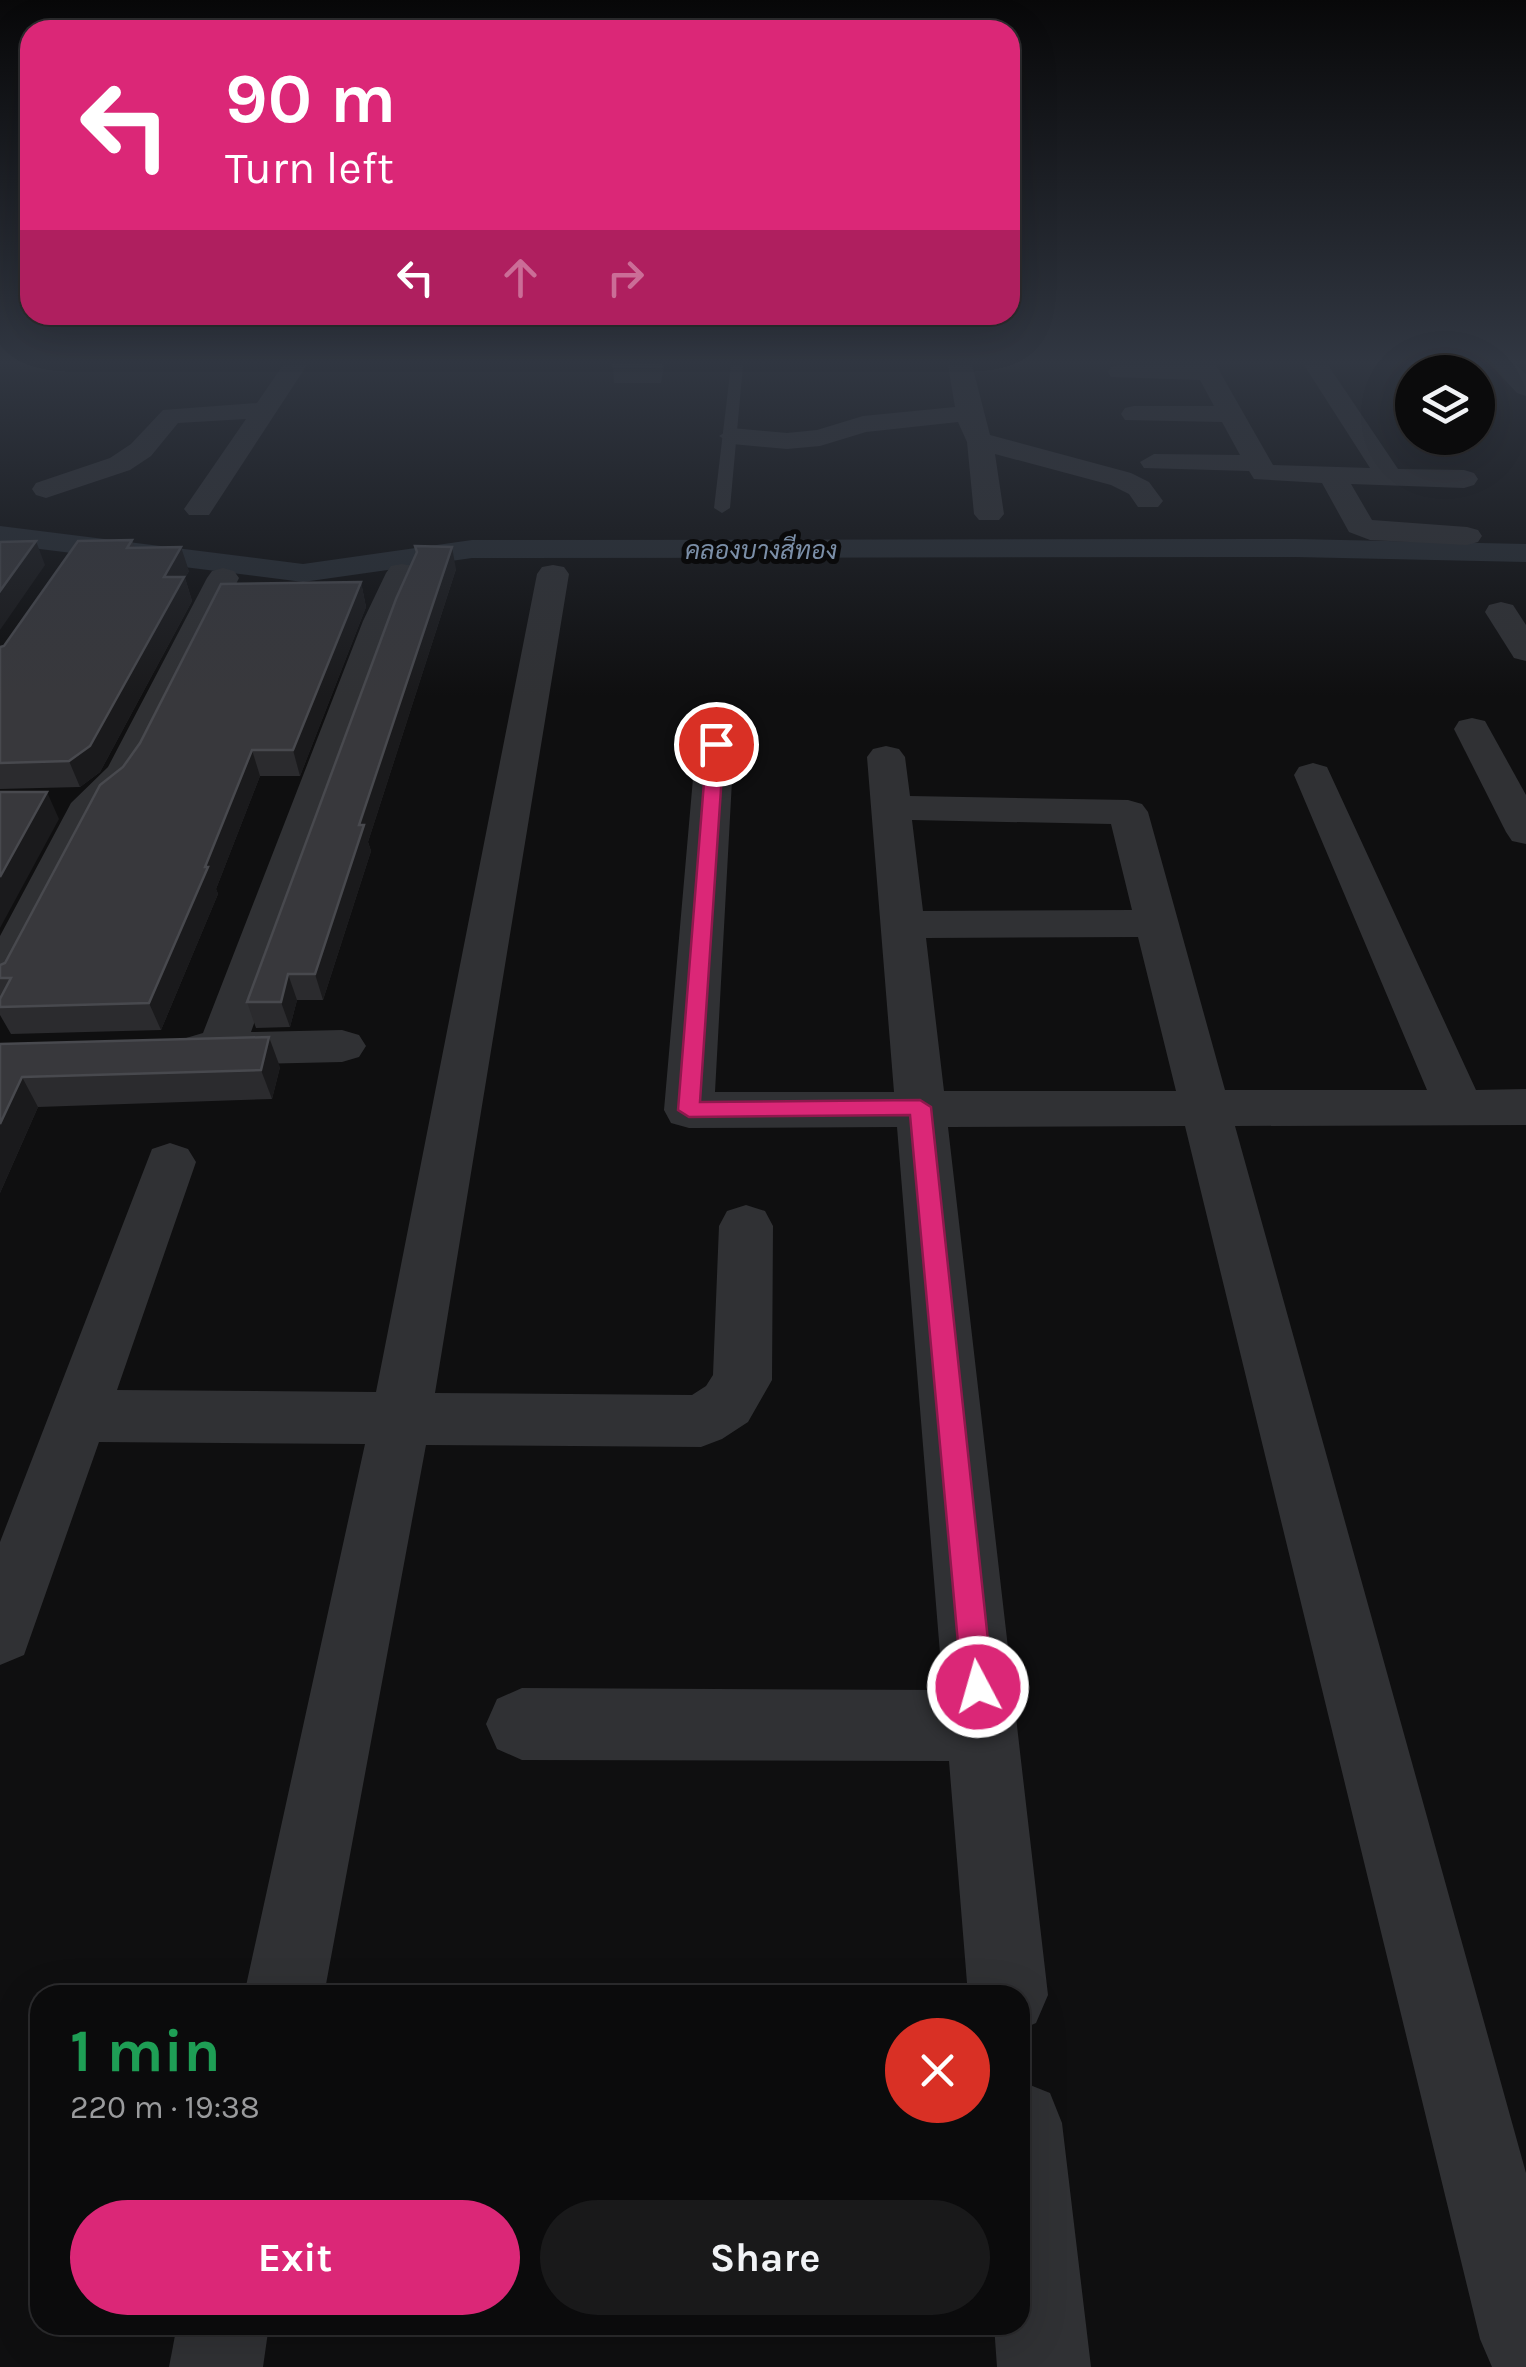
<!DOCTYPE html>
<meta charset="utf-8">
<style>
:root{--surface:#0b0b0c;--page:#19191a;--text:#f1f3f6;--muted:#9a9b9d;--line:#2b2b2d;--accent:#db2777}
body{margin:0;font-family:Karla,Sarabun,sans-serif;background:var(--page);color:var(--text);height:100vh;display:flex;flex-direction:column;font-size:38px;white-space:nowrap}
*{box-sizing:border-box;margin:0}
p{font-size:32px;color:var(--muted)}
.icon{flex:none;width:55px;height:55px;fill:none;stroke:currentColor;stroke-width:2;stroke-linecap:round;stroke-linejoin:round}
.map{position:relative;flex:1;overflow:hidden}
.panel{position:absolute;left:30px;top:1985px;width:1000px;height:350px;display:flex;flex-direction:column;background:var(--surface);border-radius:30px;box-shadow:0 10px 40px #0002,0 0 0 2px var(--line)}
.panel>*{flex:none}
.guide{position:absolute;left:20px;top:20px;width:1000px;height:305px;border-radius:30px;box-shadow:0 10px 40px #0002,0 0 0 2px var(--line);background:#db2777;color:#fff;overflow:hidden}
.controls{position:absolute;left:1395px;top:355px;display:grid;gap:20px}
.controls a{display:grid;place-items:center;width:100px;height:100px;border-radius:50%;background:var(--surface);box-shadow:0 10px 40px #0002,0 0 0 2px var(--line);font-size:50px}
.pin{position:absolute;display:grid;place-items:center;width:85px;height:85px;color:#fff;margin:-42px;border:5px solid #fff;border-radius:50%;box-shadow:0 2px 10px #0007}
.me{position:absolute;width:110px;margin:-55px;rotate:354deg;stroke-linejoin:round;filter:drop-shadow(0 0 8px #0008)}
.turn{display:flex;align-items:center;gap:35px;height:210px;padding:0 40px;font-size:45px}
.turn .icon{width:130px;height:130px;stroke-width:2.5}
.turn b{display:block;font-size:70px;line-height:85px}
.lanes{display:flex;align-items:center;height:95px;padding:0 40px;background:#0003;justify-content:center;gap:50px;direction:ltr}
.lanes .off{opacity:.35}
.round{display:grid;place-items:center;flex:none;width:105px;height:105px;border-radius:52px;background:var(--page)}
.headline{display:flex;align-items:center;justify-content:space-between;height:170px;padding:0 40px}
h1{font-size:60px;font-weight:700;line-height:75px;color:#1e9e55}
.action{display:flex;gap:20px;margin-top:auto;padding:20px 40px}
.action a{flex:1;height:115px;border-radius:60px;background:var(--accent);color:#fff;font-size:40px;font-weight:700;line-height:115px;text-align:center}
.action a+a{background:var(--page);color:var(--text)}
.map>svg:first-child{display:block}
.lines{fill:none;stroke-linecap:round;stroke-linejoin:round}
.canal{fill:#272c32;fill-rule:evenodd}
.lane{fill:#303134;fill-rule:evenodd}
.street{fill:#303134;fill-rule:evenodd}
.wall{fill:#2b2b2e}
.shaded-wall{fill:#1a1a1c}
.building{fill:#38383c;stroke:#48494e;stroke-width:2.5}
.route{fill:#db2777;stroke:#8e194d;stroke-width:2.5}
.labels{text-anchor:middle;stroke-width:10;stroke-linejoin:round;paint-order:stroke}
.far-water-label{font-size:25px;font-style:italic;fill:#7b8fa8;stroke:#0a0a0b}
</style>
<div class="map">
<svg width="1526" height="2367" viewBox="0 0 1526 2367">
<rect width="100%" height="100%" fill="#0f0f10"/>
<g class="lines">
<path class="canal" d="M 0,526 L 303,564 L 472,540 L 1296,539 L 1526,544 L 1526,562 L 1296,557 L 472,558 L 303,582 L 0,544 Z"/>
<path class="lane" d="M 731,365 L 743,365 L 730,508 L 722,513 L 714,508 Z"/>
<g class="street">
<path d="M 283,365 L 307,365 L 209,515 L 189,515 L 184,509 L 246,419 L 178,423 L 151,456 L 130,470 L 46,498 L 36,495 L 32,489 L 36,483 L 110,458 L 131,444 L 163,410 L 257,403 Z"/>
<path d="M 948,365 L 972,365 L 990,435 L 1131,473 L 1149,482 L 1163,501 L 1158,507 L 1138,507 L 1129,494 L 1111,485 L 995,454 L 1004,514 L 999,520 L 979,520 L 974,514 L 967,442 L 958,422 L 866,432 L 820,446 L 787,449 L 732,444 L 719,436 L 732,428 L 787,433 L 817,430 L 863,416 L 955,407 Z"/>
<path d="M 1120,365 L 1216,365 L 1273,465 L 1370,468 L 1304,365 L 1328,365 L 1398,469 L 1464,470 L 1474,473 L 1478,479 L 1474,485 L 1464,488 L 1351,484 L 1372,520 L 1467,527 L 1478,530 L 1482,536 L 1478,542 L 1467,545 L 1370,540 L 1349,532 L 1322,483 L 1254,479 L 1249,471 L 1144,468 L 1140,462 L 1154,454 L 1240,455 L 1222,422 L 1125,420 L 1121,414 L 1125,408 L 1134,406 L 1214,406 L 1200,380 L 1111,377 L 1108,372 L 1111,367 Z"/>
<path d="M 1491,365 L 1516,365 L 1526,374 L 1526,396 L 1517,393 Z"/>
<path d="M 402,564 L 413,566 L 418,573 L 397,621 L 251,1032 L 342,1030 L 359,1035 L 366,1046 L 359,1057 L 342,1062 L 203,1065 L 186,1060 L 179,1049 L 186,1038 L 203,1033 L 363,621 L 386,573 L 391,566 Z"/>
<path d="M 553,565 L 564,567 L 569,574 L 435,1393 L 692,1395 L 706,1386 L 713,1375 L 719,1226 L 727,1211 L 746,1205 L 765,1211 L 773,1226 L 772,1380 L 748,1422 L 722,1439 L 701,1447 L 426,1445 L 324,1995 L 244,1995 L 365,1444 L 99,1442 L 24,1655 L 0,1665 L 0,1542 L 152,1149 L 170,1143 L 188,1149 L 196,1162 L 117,1390 L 376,1392 L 537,574 L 542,567 Z"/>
<path d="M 223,568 L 234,571 L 239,578 L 146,767 L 131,790 L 108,809 L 16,988 L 0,993 L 0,936 L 71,803 L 108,767 L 207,578 L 212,571 Z"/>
<path d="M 1501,602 L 1513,605 L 1526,625 L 1526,661 L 1514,658 L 1485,612 L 1489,605 Z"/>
<path d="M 1472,718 L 1485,721 L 1526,795 L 1526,844 L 1512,841 L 1506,832 L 1454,729 L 1459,721 Z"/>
<path d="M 715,733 L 728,736 L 734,744 L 715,1092 L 894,1092 L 867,757 L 873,749 L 886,746 L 899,749 L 905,757 L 910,796 L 1128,800 L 1142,804 L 1148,812 L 1225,1090 L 1427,1090 L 1294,775 L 1299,767 L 1313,763 L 1327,767 L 1476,1090 L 1526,1089 L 1526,1125 L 1235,1126 L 1526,2173 L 1526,2367 L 1492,2367 L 1480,2339 L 1185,1126 L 948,1127 L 1048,1995 L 1036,2023 L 1020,2030 L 1020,1995 L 968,1995 L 949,1761 L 522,1760 L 497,1749 L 486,1724 L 497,1699 L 522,1688 L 943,1690 L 897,1127 L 689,1128 L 671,1123 L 664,1110 L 696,744 L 702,736 ZM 912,820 L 1111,824 L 1132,910 L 923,911 ZM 1138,937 L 1176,1091 L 944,1091 L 926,938 Z"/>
<path d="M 1020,2081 L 1050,2093 L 1062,2123 L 1091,2367 L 997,2367 L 994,2325 L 1020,2325 Z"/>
<path d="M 177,2325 L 269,2325 L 263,2367 L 169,2367 Z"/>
</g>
</g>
<g class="wall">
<path d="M 664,365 L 661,383 L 614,383 L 613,366 Z"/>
<path d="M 132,540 L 135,548 L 189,571 L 185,578 L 192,601 L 100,772 L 80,787 L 0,789 L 0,647 L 4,646 Z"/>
<path d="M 415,546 L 456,569 L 368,842 L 371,851 L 323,1000 L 297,1000 L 290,1027 L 256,1028 L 247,1002 L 417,553 Z"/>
<path d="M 361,582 L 366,607 L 300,776 L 260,776 L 216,889 L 218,894 L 161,1030 L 11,1034 L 0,1015 L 0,965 L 5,963 Z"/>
<path d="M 0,1044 L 280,1067 L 272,1099 L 38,1107 L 0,1193 Z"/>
</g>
<g class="shaded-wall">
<path d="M 36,541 L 45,565 L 0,630 L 0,591 Z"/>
<path d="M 181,547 L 189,571 L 185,578 L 192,601 L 100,772 L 80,787 L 69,761 L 164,577 Z"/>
<path d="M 452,547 L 456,569 L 368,842 L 371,851 L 323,1000 L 315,974 L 359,825 Z"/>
<path d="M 361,582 L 366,607 L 300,776 L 293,750 Z"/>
<path d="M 252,750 L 260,776 L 216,889 L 218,894 L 161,1030 L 149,1003 Z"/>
<path d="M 47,792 L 59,819 L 0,928 L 0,877 Z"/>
<path d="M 288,974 L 297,1000 L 290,1027 L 281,1002 Z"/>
<path d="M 269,1037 L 280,1067 L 272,1099 L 261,1070 Z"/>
<path d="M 22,1077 L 38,1107 L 0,1193 L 0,1124 Z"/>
</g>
<g class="building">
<path d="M 613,365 L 661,365 L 661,367 L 613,366 Z"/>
<path d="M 132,540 L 127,548 L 181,547 L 164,577 L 184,577 L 90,746 L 69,761 L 0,763 L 0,647 L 4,646 L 78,541 Z"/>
<path d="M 36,541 L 0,591 L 0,542 Z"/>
<path d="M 415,546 L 452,547 L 359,825 L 364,825 L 315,974 L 288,974 L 281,1002 L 247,1002 L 396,599 L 417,552 Z"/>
<path d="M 361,582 L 293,750 L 252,750 L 205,867 L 208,867 L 149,1003 L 0,1007 L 0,999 L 11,978 L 0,978 L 0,965 L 5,963 L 100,785 L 123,767 L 140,743 L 221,584 Z"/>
<path d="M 0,792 L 47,792 L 0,877 Z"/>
<path d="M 269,1037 L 261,1070 L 22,1077 L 0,1124 L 0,1044 Z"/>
</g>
<linearGradient id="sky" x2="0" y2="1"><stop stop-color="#080809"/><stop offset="0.52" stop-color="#313742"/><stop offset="1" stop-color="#313742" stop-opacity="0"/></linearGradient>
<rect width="1526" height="696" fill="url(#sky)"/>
<path class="route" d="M 716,739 L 724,744 L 700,1102 L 920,1100 L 931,1107 L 993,1687 L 988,1698 L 978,1702 L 967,1698 L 962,1687 L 910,1115 L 689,1117 L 678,1110 L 707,744 Z"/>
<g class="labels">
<g class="far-water-label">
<text x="761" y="559">คลองบางสีทอง</text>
</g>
</g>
</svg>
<div class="controls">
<a><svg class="icon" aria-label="layers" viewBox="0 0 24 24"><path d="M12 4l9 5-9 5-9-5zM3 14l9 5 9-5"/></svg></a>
</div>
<div class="pin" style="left:716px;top:744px;background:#d93025"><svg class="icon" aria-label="arrive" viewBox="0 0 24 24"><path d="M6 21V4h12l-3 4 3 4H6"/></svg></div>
<svg class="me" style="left:978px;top:1687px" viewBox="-20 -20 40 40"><circle r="17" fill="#db2777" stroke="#fff" stroke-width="3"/><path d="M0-11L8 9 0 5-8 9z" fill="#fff"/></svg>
<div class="guide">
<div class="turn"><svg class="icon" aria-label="left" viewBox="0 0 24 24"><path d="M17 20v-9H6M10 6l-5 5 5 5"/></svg><div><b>90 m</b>Turn left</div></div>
<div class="lanes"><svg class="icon" aria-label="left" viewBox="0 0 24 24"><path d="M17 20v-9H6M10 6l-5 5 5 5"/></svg><svg class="icon off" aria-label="ahead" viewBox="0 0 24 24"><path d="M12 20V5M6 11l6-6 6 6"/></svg><svg class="icon off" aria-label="right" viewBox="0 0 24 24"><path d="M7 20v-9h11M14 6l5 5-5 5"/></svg></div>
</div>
<section class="panel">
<div class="headline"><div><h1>1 min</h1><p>220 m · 19:38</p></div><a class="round" style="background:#d93025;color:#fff"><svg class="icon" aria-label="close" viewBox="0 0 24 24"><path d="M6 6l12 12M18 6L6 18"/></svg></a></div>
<div class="action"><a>Exit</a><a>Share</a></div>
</section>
</div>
